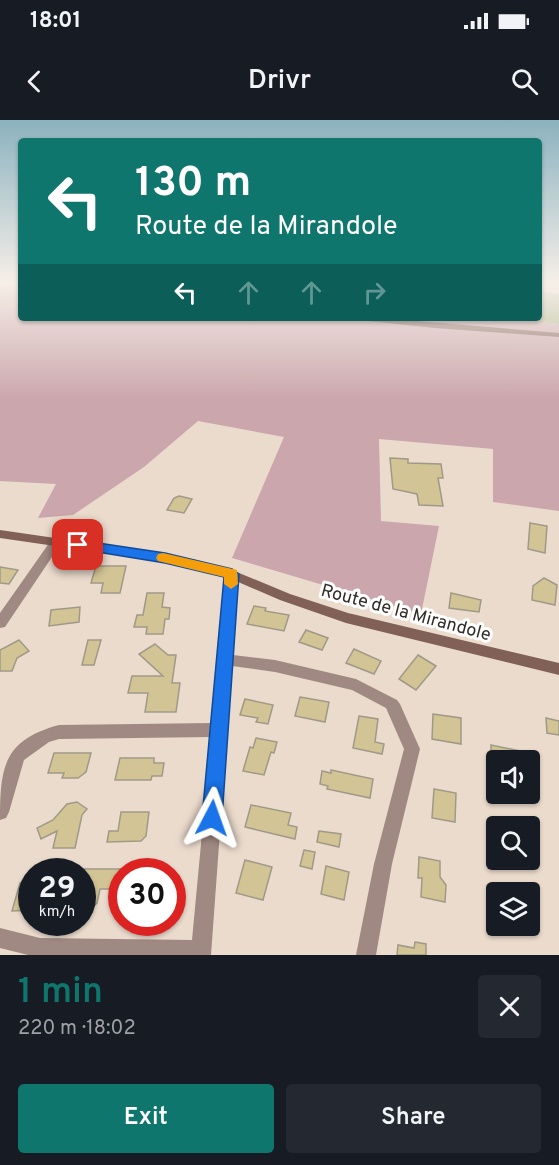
<!DOCTYPE html>
<meta charset="utf-8">
<style>
:root{--surface:#171b24;--page:#242831;--text:#f1f3f6;--muted:#9ea1a6;--accent:#0f766e}
body{margin:0;font-family:Overpass,sans-serif;background:var(--page);color:var(--text);height:100vh;display:flex;flex-direction:column;font-size:22px;white-space:nowrap}
*{box-sizing:border-box;margin:0}
p{font-size:20px;color:var(--muted)}
.icon{flex:none;width:33px;height:33px;fill:none;stroke:currentColor;stroke-width:2;stroke-linecap:round;stroke-linejoin:round}
.map{position:relative;height:835px;overflow:hidden}
.details{display:flex;flex-direction:column;background:var(--surface);flex:1}
.details>*{flex:none}
.hud{position:absolute;left:18px;top:18px;width:524px;height:183px;border-radius:6px;box-shadow:0 2px 4px #0004;background:#0f766e;color:#fff;overflow:hidden}
.fabs{position:absolute;left:486px;top:630px;display:grid;gap:12px}
.fabs a{display:grid;place-items:center;width:54px;height:54px;border-radius:6px;background:var(--surface);box-shadow:0 2px 4px #0004;font-size:30px}
.speed{position:absolute;left:18px;top:738px;display:flex;gap:12px;font-size:30px;font-weight:700;text-align:center}
.speed>*{display:grid;place-content:center;width:78px;height:78px;border-radius:50%;background:var(--surface);box-shadow:0 2px 4px #0004;line-height:1}
.speed small{font-size:15px;font-weight:400}
.speed .limit{border:9px solid #d22;background:#fff;color:#111}
.pin{position:absolute;display:grid;place-items:center;width:51px;height:51px;color:#fff;margin:-26px;border-radius:12px;box-shadow:0 3px 9px #0006}
.me{position:absolute;width:66px;margin:-33px;rotate:4deg;stroke-linejoin:round;filter:drop-shadow(0 0 4px #0008)}
.turn{display:flex;align-items:center;gap:21px;height:126px;padding:0 18px;font-size:27px}
.turn .icon{width:78px;height:78px;stroke-width:2.5}
.turn b{display:block;font-size:42px;line-height:51px}
.lanes{display:flex;align-items:center;height:57px;padding:0 18px;background:#0003;justify-content:center;gap:30px;direction:ltr}
.lanes .off{opacity:.35}
.round{display:grid;place-items:center;flex:none;width:63px;height:63px;border-radius:6px;background:var(--page)}
.headline{display:flex;align-items:center;justify-content:space-between;height:102px;padding:0 18px}
h1{font-size:36px;font-weight:600;line-height:45px;color:var(--accent)}
.action{display:flex;gap:12px;margin-top:auto;padding:12px 18px}
.action a{flex:1;height:69px;border-radius:6px;background:var(--accent);color:#fff;font-size:24px;font-weight:600;line-height:69px;text-align:center}
.action a+a{background:var(--page);color:var(--text)}
.status{display:flex;justify-content:space-between;align-items:center;height:42px;padding:0 30px;background:var(--surface);direction:ltr}
.status svg{height:16px;fill:currentColor}
header{display:flex;justify-content:space-between;align-items:center;height:78px;padding:0 18px;background:var(--surface);font-size:27px;font-weight:600}
.map>svg:first-child{display:block}
.green{fill:#cba6ac}
.water{fill:#a0af81}
.building{fill:#d2c494;stroke:#9f9a88;stroke-width:1.5}
.lines{fill:none;stroke-linecap:round;stroke-linejoin:round}
.street{fill:#a08982;fill-rule:evenodd}
.secondary{fill:#806057;fill-rule:evenodd}
.route{fill:#1a73e8;stroke:#114b97;stroke-width:1.5}
.slow{fill:#f59e0b}
.labels{text-anchor:middle;stroke-width:6;stroke-linejoin:round;paint-order:stroke}
.street-label{font-size:18px;fill:#312b26;stroke:#fff}
</style>
<div class="status"><b>18:01</b><svg viewBox="0 0 49 12"><path d="M0 12V9h3v3zM5 12V6h3v6zM10 12V3h3v9zM15 12V0h3v12zM26 1h20v11H26zM47 4h2v5h-2z"/></svg></div>
<header><svg class="icon" aria-label="back" viewBox="0 0 24 24"><path d="M15 5l-7 7 7 7"/></svg>Drivr<svg class="icon" aria-label="search" viewBox="0 0 24 24"><circle cx="10" cy="10" r="6"/><path d="M15 15l6 6"/></svg></header>
<div class="map">
<svg width="559" height="835" viewBox="0 0 559 835">
<rect width="100%" height="100%" fill="#ebdbcd"/>
<path class="green" d="M 0,163 L 21,163 L 21,198 L 503,198 L 559,204 L 559,391 L 493,382 L 493,329 L 379,319 L 381,401 L 439,406 L 421,494 L 232,438 L 284,317 L 198,301 L 144,347 L 73,395 L 38,398 L 56,364 L 0,361 Z"/>
<path class="water" d="M 539,171 L 559,174 L 559,204 L 503,198 L 538,198 Z"/>
<g class="building">
<path d="M 390,338 L 408,339 L 408,343 L 441,344 L 443,358 L 438,358 L 443,386 L 419,385 L 417,374 L 393,369 Z"/>
<path d="M 179,376 L 192,379 L 184,393 L 167,390 L 174,378 Z"/>
<path d="M 530,403 L 547,406 L 545,433 L 528,429 Z"/>
<path d="M 96,446 L 126,446 L 120,473 L 101,473 L 103,463 L 91,463 Z"/>
<path d="M 0,447 L 18,450 L 9,464 L 0,463 Z"/>
<path d="M 544,458 L 557,465 L 555,485 L 532,480 L 533,466 Z"/>
<path d="M 147,473 L 164,473 L 162,487 L 170,488 L 169,499 L 165,499 L 163,514 L 146,514 L 147,507 L 134,507 L 137,495 L 143,495 Z"/>
<path d="M 451,473 L 481,480 L 479,492 L 449,488 Z"/>
<path d="M 254,486 L 266,488 L 265,491 L 289,495 L 284,511 L 247,504 Z"/>
<path d="M 80,487 L 79,502 L 49,506 L 51,490 Z"/>
<path d="M 306,510 L 328,518 L 322,530 L 299,522 Z"/>
<path d="M 19,520 L 29,531 L 17,538 L 12,551 L 0,551 L 0,530 Z"/>
<path d="M 88,520 L 101,520 L 94,545 L 82,545 Z"/>
<path d="M 155,524 L 168,535 L 176,535 L 172,563 L 180,563 L 176,592 L 145,592 L 148,573 L 128,573 L 132,556 L 163,556 L 139,534 Z"/>
<path d="M 354,529 L 381,541 L 374,554 L 346,543 Z"/>
<path d="M 418,535 L 436,546 L 416,570 L 399,559 Z"/>
<path d="M 300,577 L 329,582 L 325,602 L 295,596 Z"/>
<path d="M 245,579 L 273,585 L 268,604 L 256,602 L 258,598 L 240,595 Z"/>
<path d="M 433,594 L 461,598 L 461,624 L 432,619 Z"/>
<path d="M 359,596 L 378,599 L 375,622 L 384,624 L 382,634 L 353,628 Z"/>
<path d="M 546,598 L 559,601 L 559,615 L 547,613 Z"/>
<path d="M 256,618 L 277,622 L 274,633 L 271,632 L 264,655 L 243,651 L 250,627 L 253,628 Z"/>
<path d="M 491,625 L 525,632 L 526,640 L 491,640 Z"/>
<path d="M 54,633 L 91,633 L 86,652 L 78,658 L 62,658 L 64,653 L 48,653 Z"/>
<path d="M 120,638 L 154,638 L 154,643 L 164,643 L 162,656 L 152,656 L 151,660 L 115,660 Z"/>
<path d="M 331,650 L 373,659 L 370,678 L 327,669 L 328,666 L 320,664 L 322,651 L 331,653 Z"/>
<path d="M 434,669 L 456,673 L 455,702 L 432,698 Z"/>
<path d="M 77,682 L 87,689 L 82,695 L 75,728 L 53,728 L 57,711 L 41,719 L 37,708 L 53,700 L 67,684 Z"/>
<path d="M 251,685 L 291,693 L 288,705 L 297,707 L 295,719 L 245,707 Z"/>
<path d="M 121,692 L 149,692 L 146,716 L 141,721 L 107,722 L 109,711 L 118,711 Z"/>
<path d="M 319,711 L 341,714 L 339,727 L 317,722 Z"/>
<path d="M 304,730 L 315,732 L 312,749 L 300,746 Z"/>
<path d="M 419,737 L 440,741 L 440,757 L 446,765 L 445,782 L 421,777 L 422,758 L 418,758 Z"/>
<path d="M 245,740 L 272,747 L 263,780 L 236,773 Z"/>
<path d="M 326,746 L 349,752 L 344,780 L 321,774 Z"/>
<path d="M 84,749 L 121,749 L 118,764 L 114,769 L 100,769 L 97,783 L 82,796 Z"/>
<path d="M 20,763 L 32,763 L 32,790 L 12,791 Z"/>
<path d="M 415,822 L 426,824 L 426,835 L 397,835 L 398,825 L 414,828 Z"/>
</g>
<g class="lines">
<g class="street">
<path d="M 56,418 L 62,422 L 5,507 L 0,508 L 0,493 L 52,419 Z"/>
<path d="M 232,450 L 236,451 L 238,454 L 233,535 L 275,540 L 356,559 L 397,580 L 400,584 L 420,629 L 392,744 L 376,835 L 356,835 L 374,744 L 404,629 L 386,588 L 352,570 L 275,552 L 232,546 L 211,835 L 28,835 L 0,828 L 0,808 L 40,818 L 192,820 L 211,617 L 59,619 L 49,622 L 24,640 L 9,692 L 6,698 L 0,700 C 0,648 3,620 59,605 L 212,603 L 226,454 L 228,451 Z"/>
</g>
<g class="secondary">
<path d="M 355,198 L 381,198 L 559,213 L 559,217 L 435,208 L 359,200 Z"/>
<path d="M 0,410 L 165,434 L 232,450 L 290,474 L 348,493 L 559,543 L 559,555 L 346,503 L 280,480 L 229,458 L 165,442 L 0,418 Z"/>
</g>
</g>
<linearGradient id="sky" x2="0" y2="1"><stop stop-color="#8bb2bf"/><stop offset="0.58" stop-color="#f6efe8"/><stop offset="1" stop-color="#f6efe8" stop-opacity="0"/></linearGradient>
<rect width="559" height="280" fill="url(#sky)"/>
<path class="route" d="M 78,420 L 165,433 L 232,449 L 239,454 L 222,698 L 219,705 L 212,708 L 205,705 L 202,698 L 224,457 L 165,443 L 73,428 L 71,425 Z"/>
<path class="slow" d="M 163,433 L 237,450 L 238,464 L 231,469 L 224,464 L 224,457 L 158,441 L 156,438 L 158,434 Z"/>
<g class="labels">
<g class="street-label">
<text transform="translate(406 492) rotate(15)" y="6">Route de la Mirandole</text>
</g>
</g>
</svg>
<div class="fabs">
<a><svg class="icon" aria-label="sound" viewBox="0 0 24 24"><path d="M4 9h4l5-4v14l-5-4H4zM17 9q2 3 0 6"/></svg></a>
<a><svg class="icon" aria-label="search" viewBox="0 0 24 24"><circle cx="10" cy="10" r="6"/><path d="M15 15l6 6"/></svg></a>
<a><svg class="icon" aria-label="layers" viewBox="0 0 24 24"><path d="M12 4l9 5-9 5-9-5zM3 14l9 5 9-5"/></svg></a>
</div>
<div class="speed"><div>29<small>km/h</small></div><div class="limit">30</div></div>
<div class="pin" style="left:78px;top:425px;background:#d93025"><svg class="icon" aria-label="arrive" viewBox="0 0 24 24"><path d="M6 21V4h12l-3 4 3 4H6"/></svg></div>
<svg class="me" style="left:212px;top:698px" viewBox="-20 -20 40 40"><path d="M0-17L14 15 0 8-14 15z" fill="#1a73e8" stroke="#fff" stroke-width="4"/></svg>
<div class="hud">
<div class="turn"><svg class="icon" aria-label="left" viewBox="0 0 24 24"><path d="M17 20v-9H6M10 6l-5 5 5 5"/></svg><div><b>130 m</b>Route de la Mirandole</div></div>
<div class="lanes"><svg class="icon" aria-label="left" viewBox="0 0 24 24"><path d="M17 20v-9H6M10 6l-5 5 5 5"/></svg><svg class="icon off" aria-label="ahead" viewBox="0 0 24 24"><path d="M12 20V5M6 11l6-6 6 6"/></svg><svg class="icon off" aria-label="ahead" viewBox="0 0 24 24"><path d="M12 20V5M6 11l6-6 6 6"/></svg><svg class="icon off" aria-label="right" viewBox="0 0 24 24"><path d="M7 20v-9h11M14 6l5 5-5 5"/></svg></div>
</div>
</div>
<section class="details">
<div class="headline"><div><h1>1 min</h1><p>220 m · 18:02</p></div><a class="round"><svg class="icon" aria-label="close" viewBox="0 0 24 24"><path d="M6 6l12 12M18 6L6 18"/></svg></a></div>
<div class="action"><a>Exit</a><a>Share</a></div>
</section>
